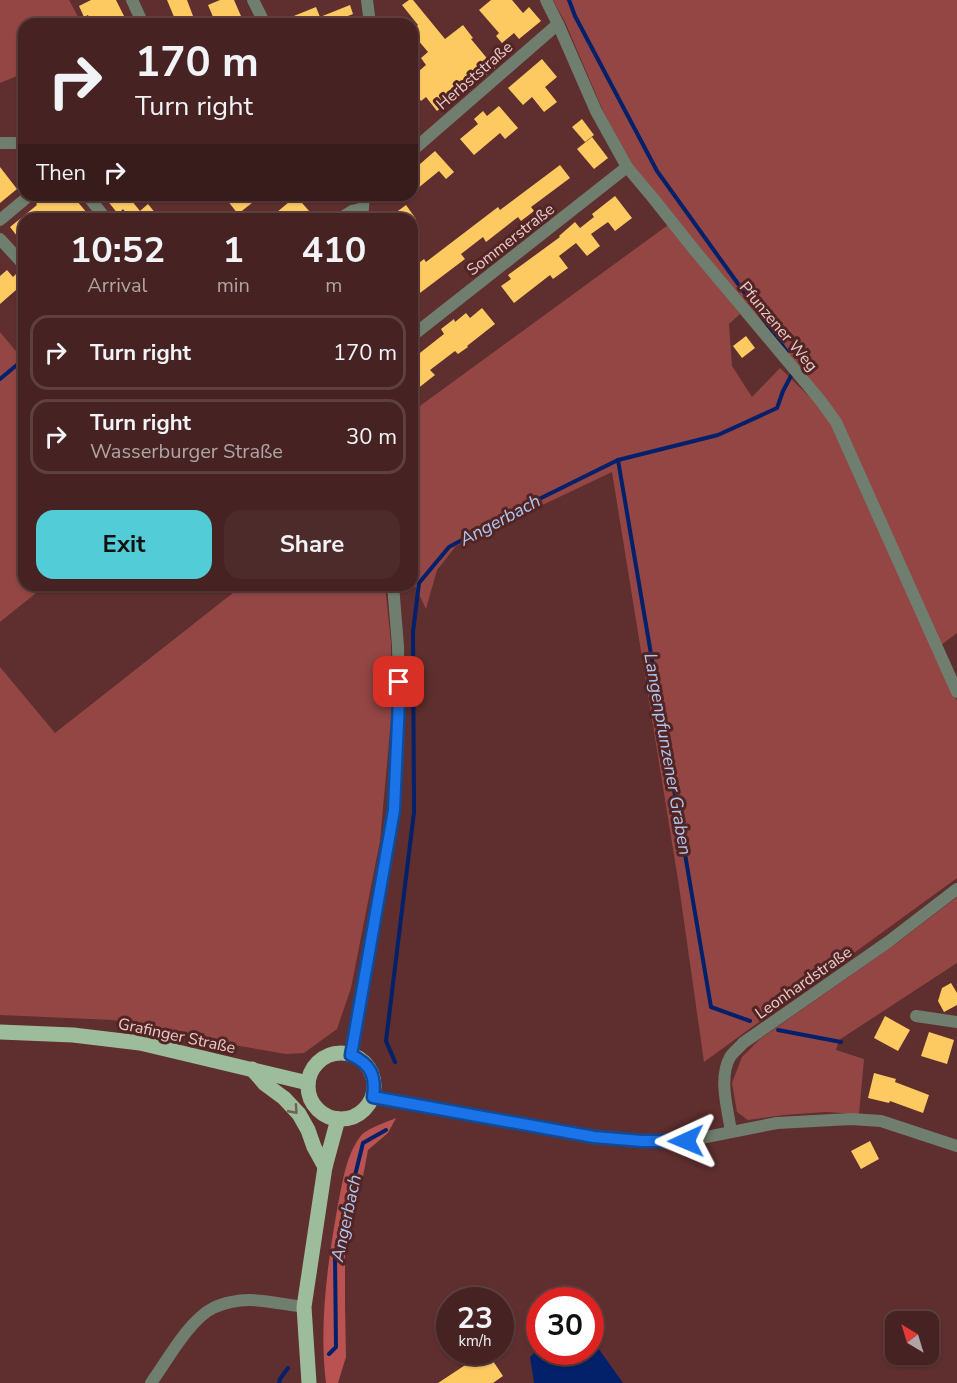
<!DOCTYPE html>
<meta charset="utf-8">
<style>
:root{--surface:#462322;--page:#4d2b2a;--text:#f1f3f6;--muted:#b0a4a5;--line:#5e4040;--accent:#52ccd6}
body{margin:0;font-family:"Nunito Sans",sans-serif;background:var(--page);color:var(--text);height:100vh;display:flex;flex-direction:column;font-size:22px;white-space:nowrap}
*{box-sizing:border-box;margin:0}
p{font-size:20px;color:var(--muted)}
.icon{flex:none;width:33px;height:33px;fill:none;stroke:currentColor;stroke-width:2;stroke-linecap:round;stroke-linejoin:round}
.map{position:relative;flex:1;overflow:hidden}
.sheet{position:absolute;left:18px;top:213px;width:400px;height:378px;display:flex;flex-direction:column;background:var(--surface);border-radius:18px;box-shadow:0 2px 4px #0004,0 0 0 2px var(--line)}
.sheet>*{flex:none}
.guide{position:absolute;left:18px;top:18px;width:400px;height:183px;border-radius:18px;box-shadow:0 2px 4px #0004,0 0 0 2px var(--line);background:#462322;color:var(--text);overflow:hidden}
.needle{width:39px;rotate:322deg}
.buttons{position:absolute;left:885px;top:1311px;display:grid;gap:12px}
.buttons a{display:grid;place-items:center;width:54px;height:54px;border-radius:12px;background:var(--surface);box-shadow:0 2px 4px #0004,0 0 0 2px var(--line);font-size:30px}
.speed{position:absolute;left:436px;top:1287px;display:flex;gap:12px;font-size:30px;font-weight:700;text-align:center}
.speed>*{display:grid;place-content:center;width:78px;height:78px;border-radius:50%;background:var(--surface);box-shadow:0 2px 4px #0004,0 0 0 2px var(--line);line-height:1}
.speed small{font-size:15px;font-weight:400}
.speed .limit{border:9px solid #d22;background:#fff;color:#111}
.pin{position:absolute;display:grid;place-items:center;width:51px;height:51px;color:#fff;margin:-26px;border-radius:12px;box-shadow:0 3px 9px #0006}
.me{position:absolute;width:66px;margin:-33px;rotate:269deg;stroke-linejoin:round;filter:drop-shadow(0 0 4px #0008)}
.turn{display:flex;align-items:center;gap:21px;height:126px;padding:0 18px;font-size:27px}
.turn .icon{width:78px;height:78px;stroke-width:2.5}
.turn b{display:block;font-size:42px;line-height:51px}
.then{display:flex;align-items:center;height:57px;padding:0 18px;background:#0003;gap:12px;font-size:22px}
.eta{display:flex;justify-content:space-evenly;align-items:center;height:102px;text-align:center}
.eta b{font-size:36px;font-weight:700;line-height:42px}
.primary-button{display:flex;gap:12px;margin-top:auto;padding:12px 18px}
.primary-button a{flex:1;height:69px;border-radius:18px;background:var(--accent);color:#111;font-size:24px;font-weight:700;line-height:69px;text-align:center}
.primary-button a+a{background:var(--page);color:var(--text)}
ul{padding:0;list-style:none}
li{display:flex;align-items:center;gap:18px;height:75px;margin:0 12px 9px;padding:0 6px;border:3px solid var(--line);border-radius:18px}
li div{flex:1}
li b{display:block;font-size:22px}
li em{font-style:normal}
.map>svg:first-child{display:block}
.green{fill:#934644}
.forest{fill:#b95251}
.water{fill:#03206b}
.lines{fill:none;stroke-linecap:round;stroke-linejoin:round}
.stream{stroke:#03206b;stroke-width:4}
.building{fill:#fdca62}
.minor{stroke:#6f7e6e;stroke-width:12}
.major{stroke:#9dbc9b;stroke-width:15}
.oneway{stroke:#706154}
.route-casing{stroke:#114b97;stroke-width:15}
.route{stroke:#1a73e8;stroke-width:10}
.labels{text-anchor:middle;stroke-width:6;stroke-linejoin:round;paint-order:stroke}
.street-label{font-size:16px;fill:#e9cbc9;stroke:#522524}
.water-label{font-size:18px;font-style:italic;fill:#afc6f1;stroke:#522524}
</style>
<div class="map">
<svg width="957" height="1383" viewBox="0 0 957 1383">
<rect width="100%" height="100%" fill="#5e2f2e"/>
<g class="green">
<path d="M 0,0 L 69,0 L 82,24 L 24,24 L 24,73 L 0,83 Z"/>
<path d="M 553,0 L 957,0 L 957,633 L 941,645 L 848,443 L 632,164 L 604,113 L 565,22 Z"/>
<path d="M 668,225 L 740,314 L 729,324 L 732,366 L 752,397 L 780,368 L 818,405 L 831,424 L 957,701 L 957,878 L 704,1062 L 679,886 L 612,472 L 456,546 L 437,570 L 426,609 L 413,582 L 413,411 Z"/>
<path d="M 0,332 L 24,361 L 24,585 L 46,585 L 0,622 Z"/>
<path d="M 243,585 L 385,585 L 391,643 L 391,720 L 380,841 L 351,988 L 337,1029 L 304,1053 L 286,1054 L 234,1045 L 113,1020 L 0,1015 L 0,667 L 55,733 Z"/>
<path d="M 957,897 L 957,963 L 839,1040 L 836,1050 L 864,1059 L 859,1114 L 825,1112 L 784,1115 L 748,1120 L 737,1112 L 732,1083 L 742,1057 L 760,1039 L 897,943 Z"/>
</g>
<path class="forest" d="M 396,1118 L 388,1133 L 368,1150 L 361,1187 L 345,1255 L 345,1304 L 346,1357 L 338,1383 L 326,1383 C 319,1326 327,1267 337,1210 C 342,1186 345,1157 360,1137 C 365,1129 387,1122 396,1118 Z"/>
<path class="water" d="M 591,1338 L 623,1383 L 534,1383 L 530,1357 L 540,1347 L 540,1352 L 591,1352 Z"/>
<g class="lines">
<g class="stream">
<path d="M 569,0 L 575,16 L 657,171 L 787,352"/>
<path d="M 0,379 L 24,359"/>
<path d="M 618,460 L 711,1007 L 750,1021"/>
<path d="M 778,1030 L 841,1042"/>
<path d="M 395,1062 L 386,1041 L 414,812 L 413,632 L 419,583 L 449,547 L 529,504 L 618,460 L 718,435 L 777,408 L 783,391 L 791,376"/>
<path d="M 329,1354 L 336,1347 L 335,1256 L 363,1143 L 386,1130"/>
<path d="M 279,1383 L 280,1379 L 288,1368"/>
</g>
</g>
<g class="building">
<path d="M 91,0 L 116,0 L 125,18 L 113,24 L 92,24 L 88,15 L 84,17 L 79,6 Z"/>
<path d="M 167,0 L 187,0 L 193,16 L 187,19 L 189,24 L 177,24 Z"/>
<path d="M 220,0 L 234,0 L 241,16 L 223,24 L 216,24 L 208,5 Z"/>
<path d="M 409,0 L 413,0 L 445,39 L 463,25 L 473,38 L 471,39 L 495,68 L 468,90 L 466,88 L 437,111 L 426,97 L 421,101 L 418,97 L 412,101 L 412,77 L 426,65 L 421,58 L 428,52 L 412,33 L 412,30 L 418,25 L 402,5 Z"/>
<path d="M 491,0 L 512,0 L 523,13 L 529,7 L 541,21 L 519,39 L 514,33 L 502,43 L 496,36 L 499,33 L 479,10 Z"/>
<path d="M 350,5 L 353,14 L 327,24 L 274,24 L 316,7 L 320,17 Z"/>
<path d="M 542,59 L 557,77 L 545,87 L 557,102 L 544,112 L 532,97 L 523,105 L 508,88 Z"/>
<path d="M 499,106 L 518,128 L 505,139 L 500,133 L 474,155 L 460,139 L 478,124 L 474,119 L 483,111 L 487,116 Z"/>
<path d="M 582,119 L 594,135 L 585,142 L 572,127 Z"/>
<path d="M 592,137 L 608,158 L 594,169 L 577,149 Z"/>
<path d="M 435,151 L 454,172 L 446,179 L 439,171 L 412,193 L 412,171 Z"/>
<path d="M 560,165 L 570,178 L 531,207 L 534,211 L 521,221 L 518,217 L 486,242 L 483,237 L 461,254 L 465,259 L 412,299 L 412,274 L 417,270 L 415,266 L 424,259 L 426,262 L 498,207 L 500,210 Z"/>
<path d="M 0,167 L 17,189 L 0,203 Z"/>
<path d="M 47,195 L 72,195 L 92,219 L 24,219 L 24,245 L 10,227 L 37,205 L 36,204 Z"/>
<path d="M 103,195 L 127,195 L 140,211 L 148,204 L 160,219 L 129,219 L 130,218 L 123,209 L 118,214 Z"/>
<path d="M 223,195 L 262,195 L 238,214 Z"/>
<path d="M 296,196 L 316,219 L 281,219 L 276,213 Z"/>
<path d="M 615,196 L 632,218 L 615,231 L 608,222 L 591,234 L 600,246 L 587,256 L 576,243 L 559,256 L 568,268 L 553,279 L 550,275 L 514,303 L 501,286 L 511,279 L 508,275 L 560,237 L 559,236 L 575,222 L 580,228 L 594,217 L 592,214 Z"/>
<path d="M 406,205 L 416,219 L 387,219 Z"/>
<path d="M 7,270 L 13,277 L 19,271 L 24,273 L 24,300 L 16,290 L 0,304 L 0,276 Z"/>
<path d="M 482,308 L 495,324 L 467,346 L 468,347 L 458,354 L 455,351 L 430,370 L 435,375 L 412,393 L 412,360 L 417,357 L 416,356 L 444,334 L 441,329 L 454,319 L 455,322 L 466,313 L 470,318 Z"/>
<path d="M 746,336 L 755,348 L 742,358 L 733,346 Z"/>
<path d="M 951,983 L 957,993 L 957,1005 L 944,1012 L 938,1001 L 942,988 Z"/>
<path d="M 885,1016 L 910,1030 L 898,1051 L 874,1038 Z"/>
<path d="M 929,1032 L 954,1040 L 947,1064 L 921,1056 Z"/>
<path d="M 874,1073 L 896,1079 L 895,1082 L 929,1095 L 923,1113 L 890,1101 L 889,1103 L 868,1098 Z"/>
<path d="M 870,1141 L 879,1159 L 861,1169 L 851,1151 Z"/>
<path d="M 485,1352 L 487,1352 L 503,1376 L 493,1383 L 438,1383 Z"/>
</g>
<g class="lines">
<g class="minor">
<path d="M 132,0 L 143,24"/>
<path d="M 253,0 L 265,24"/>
<path d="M 367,0 L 370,24"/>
<path d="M 546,0 L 558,24 L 596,111 L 627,167 L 653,198 L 696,252 L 820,400 L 836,422 L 957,692"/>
<path d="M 0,143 L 24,143"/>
<path d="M 412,151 L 558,24"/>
<path d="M 87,195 L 106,219"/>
<path d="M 339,219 L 352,211 L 362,209"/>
<path d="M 362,219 L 364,195"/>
<path d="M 0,220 L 30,195"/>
<path d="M 0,239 L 24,265"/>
<path d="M 412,336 L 627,167"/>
<path d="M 916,1016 L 957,1022"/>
<path d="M 351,1055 L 394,810 L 399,700 L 398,646 L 393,585"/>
<path d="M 373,1097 L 594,1137 L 642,1141 L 686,1141 L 777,1123 L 851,1119 L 881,1121 L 957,1146"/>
<path d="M 731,1132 C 728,1109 718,1079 730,1057 C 733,1052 739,1048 743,1043 L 888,942 L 957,889"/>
<path d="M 151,1383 C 167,1361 189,1320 213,1308 C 223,1303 238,1300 249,1300 C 266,1300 287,1305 304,1307"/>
</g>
<g class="major">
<path d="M 0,1032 L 73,1035 L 140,1043 L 308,1083"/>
<circle cx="341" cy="1086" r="33"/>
<path d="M 252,1069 L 265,1084 L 284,1098 L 299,1114 L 308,1130 L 314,1147 L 325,1167"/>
<path d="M 309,1383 L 304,1307 L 325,1167 L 338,1119"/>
</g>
</g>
<defs><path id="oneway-chevron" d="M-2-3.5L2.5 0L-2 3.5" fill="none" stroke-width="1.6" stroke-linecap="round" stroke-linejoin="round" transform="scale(1.5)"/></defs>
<use class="oneway" href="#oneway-chevron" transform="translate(294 1110) rotate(48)"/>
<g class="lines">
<g class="route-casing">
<path id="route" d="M 399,682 L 399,700 L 394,810 L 351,1055 C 371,1064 376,1076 373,1097 L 594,1137 L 642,1141 L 686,1141"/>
</g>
<use href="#route" class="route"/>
</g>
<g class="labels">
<g class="street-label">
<text transform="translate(474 75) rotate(-41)" y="6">Herbststraße</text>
<text transform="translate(510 239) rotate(-38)" y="6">Sommerstraße</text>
<text transform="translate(779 326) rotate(50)" y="6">Pfunzener Weg</text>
<text transform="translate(803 982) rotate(-35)" y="6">Leonhardstraße</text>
<text transform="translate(177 1035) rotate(12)" y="6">Grafinger Straße</text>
</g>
<g class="water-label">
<text transform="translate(500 520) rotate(-28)" y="6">Angerbach</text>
<text transform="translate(668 754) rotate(80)" y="6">Langenpfunzener Graben</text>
<text transform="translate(346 1218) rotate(-78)" y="6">Angerbach</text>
</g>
</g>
</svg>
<div class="buttons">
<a><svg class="needle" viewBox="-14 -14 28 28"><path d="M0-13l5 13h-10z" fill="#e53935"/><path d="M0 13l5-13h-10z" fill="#b0a4a5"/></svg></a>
</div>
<div class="speed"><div>23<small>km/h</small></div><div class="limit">30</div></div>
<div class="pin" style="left:399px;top:682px;background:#d93025"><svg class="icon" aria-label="arrive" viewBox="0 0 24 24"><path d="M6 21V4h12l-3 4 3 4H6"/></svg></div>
<svg class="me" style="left:686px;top:1141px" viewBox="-20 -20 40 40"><path d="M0-17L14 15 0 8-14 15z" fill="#1a73e8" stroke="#fff" stroke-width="4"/></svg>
<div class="guide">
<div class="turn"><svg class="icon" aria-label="right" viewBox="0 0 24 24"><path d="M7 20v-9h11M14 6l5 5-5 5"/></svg><div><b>170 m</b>Turn right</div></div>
<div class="then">Then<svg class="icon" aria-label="right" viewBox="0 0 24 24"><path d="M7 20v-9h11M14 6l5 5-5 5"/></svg></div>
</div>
<section class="sheet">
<div class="eta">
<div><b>10:52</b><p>Arrival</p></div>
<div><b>1</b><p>min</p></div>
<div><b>410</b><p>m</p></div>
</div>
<ul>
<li><svg class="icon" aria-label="right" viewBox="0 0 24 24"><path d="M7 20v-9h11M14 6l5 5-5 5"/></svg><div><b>Turn right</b></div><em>170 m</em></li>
<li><svg class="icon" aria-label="right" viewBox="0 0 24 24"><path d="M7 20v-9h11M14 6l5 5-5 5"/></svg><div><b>Turn right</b><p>Wasserburger Straße</p></div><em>30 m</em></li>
</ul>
<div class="primary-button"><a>Exit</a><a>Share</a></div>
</section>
</div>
